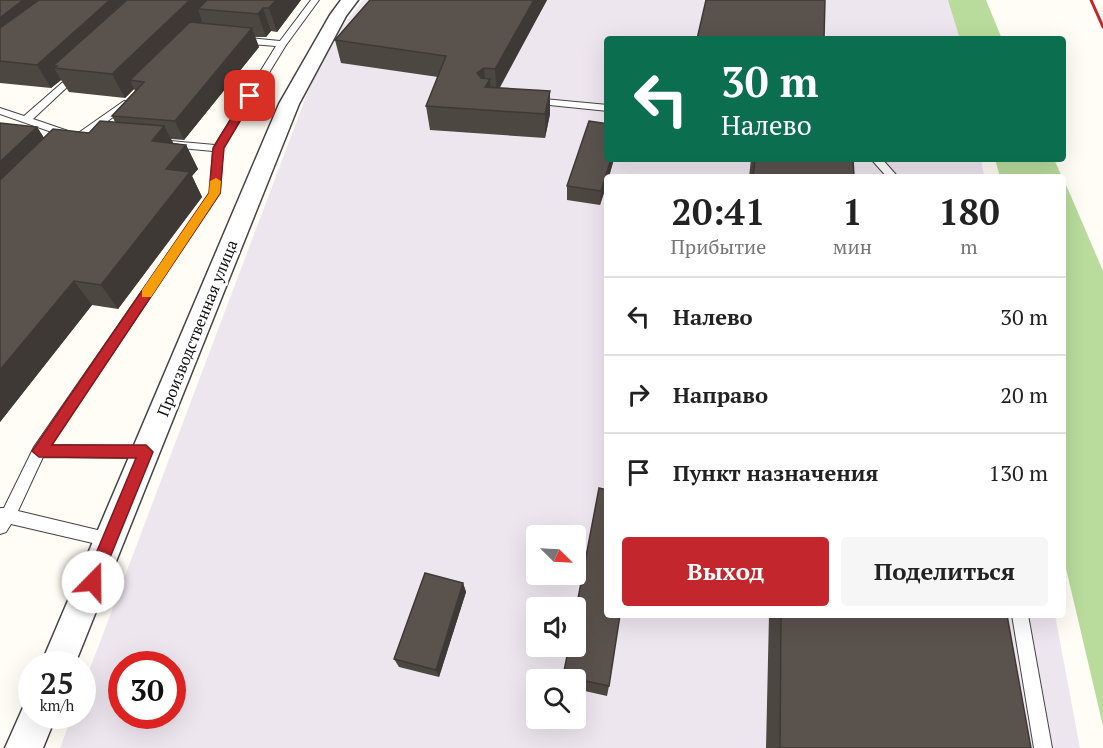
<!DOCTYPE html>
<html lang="ru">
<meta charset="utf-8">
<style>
:root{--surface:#fff;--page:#f6f6f6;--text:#222;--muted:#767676;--line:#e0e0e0;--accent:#c4262e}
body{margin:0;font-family:"PT Serif",serif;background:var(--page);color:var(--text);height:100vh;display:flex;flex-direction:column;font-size:22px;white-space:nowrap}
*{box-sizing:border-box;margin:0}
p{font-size:20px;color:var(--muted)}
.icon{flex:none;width:33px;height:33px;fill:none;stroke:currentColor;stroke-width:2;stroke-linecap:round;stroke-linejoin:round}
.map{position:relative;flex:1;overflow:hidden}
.panel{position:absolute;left:604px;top:174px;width:462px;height:444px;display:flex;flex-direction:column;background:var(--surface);border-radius:6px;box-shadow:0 6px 24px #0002}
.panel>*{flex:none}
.hud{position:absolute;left:604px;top:36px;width:462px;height:126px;border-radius:6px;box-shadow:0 6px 24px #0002;background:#0b6e4f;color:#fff;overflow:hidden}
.needle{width:39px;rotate:114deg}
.buttons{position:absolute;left:526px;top:525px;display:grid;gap:12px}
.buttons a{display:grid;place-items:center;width:60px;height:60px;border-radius:6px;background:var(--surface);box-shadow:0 6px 24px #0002;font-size:30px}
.speed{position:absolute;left:18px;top:651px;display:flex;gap:12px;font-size:30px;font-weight:700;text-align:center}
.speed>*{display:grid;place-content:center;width:78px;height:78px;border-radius:50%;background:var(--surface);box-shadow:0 6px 24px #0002;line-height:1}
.speed small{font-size:15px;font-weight:400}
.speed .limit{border:9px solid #d22;background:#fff;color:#111}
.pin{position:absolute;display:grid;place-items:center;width:51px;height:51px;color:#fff;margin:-26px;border-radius:12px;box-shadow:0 3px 9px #0006}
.me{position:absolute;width:66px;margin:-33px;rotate:22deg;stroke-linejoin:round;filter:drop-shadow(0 0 4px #0008)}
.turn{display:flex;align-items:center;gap:21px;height:126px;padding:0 18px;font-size:27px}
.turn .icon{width:78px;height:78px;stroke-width:2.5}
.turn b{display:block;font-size:42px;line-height:51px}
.eta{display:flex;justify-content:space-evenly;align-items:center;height:102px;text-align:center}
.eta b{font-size:36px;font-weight:700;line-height:42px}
.cta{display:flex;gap:12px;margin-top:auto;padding:12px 18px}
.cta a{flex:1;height:69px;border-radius:6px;background:var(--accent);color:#fff;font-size:24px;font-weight:700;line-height:69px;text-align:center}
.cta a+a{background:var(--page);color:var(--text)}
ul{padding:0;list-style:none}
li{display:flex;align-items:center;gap:18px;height:78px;padding:0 18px;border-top:2px solid var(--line)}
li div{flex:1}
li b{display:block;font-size:22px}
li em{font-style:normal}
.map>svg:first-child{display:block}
.industrial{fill:#eee6ef;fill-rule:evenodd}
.forest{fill:#b9dc9c}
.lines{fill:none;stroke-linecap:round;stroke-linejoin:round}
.lane-casing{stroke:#444;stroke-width:2}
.street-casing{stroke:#444;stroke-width:3}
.lane{fill:#fff;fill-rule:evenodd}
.street{fill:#fff;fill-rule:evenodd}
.rail{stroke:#c4262e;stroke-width:3}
.wall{fill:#4d4742}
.shaded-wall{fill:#3f3936}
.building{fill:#5a524d;stroke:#3f3936;stroke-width:1.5}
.route{fill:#c4262e;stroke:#7f191e;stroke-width:1.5}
.slow{fill:#f59e0b}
.labels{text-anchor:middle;stroke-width:6;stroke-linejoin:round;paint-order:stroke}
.street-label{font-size:16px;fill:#111;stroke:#fff}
</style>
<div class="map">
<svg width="1103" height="748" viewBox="0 0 1103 748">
<rect width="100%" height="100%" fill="#fffdf5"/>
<path class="industrial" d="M 363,0 L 959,0 L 965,39 L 608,39 L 608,159 L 981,159 L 984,177 L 608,177 L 608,615 L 1055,615 L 1080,748 L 60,748 L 72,716 L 82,716 L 83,687 L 324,49 ZM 537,536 L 576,536 L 576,574 L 537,574 ZM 537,608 L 576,608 L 576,646 L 537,646 ZM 122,664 L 172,664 L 172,716 L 122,716 ZM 537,680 L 576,680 L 576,718 L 537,718 Z"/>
<g class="forest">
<path d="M 948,0 L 986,0 L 1002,39 L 960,39 Z"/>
<path d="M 995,159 L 1054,159 L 1062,177 L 1000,177 Z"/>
<path d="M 1064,180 L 1103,271 L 1103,726 L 1064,560 Z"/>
</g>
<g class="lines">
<g class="lane-casing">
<g id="lane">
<path d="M 311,0 L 319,0 L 286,45 L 223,148 L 220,193 L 51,445 L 146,446 L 151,448 L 153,452 L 151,456 L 146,458 L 43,457 L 18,511 L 110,533 L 116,535 L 118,540 L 116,545 L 110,547 L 11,524 L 6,532 L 0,534 L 0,508 L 4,508 L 34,447 L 210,193 L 213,151 L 170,147 L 165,144 L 170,141 L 215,145 L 276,46 L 240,43 L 236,40 L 240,37 L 280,41 Z"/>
<path d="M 78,69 L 83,72 L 81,74 L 33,119 L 74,133 L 74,136 L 124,101 L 132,103 L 74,146 L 66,146 L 65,144 L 73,137 L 66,137 L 0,114 L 0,108 L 24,116 Z"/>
<path d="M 533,98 L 608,105 L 608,111 L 530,103 L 530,99 Z"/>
<path d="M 871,159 L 882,159 L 898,177 L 887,177 Z"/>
<path d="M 1012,615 L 1028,615 L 1052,748 L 1034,748 Z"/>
</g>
</g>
<g class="street-casing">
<g id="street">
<path d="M 341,0 L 358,0 L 346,16 L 299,104 L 75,664 L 41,664 L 279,104 L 330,15 Z"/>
<path d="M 32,700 L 32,716 L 56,716 L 43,748 L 5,748 L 25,703 Z"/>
</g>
</g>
<use href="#lane" class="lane"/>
<use href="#street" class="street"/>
<path class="rail" d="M 1091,0 L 1103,27"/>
</g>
<g class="wall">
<path d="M 0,0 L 301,0 L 277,32 L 271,31 L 266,37 L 255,37 L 259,47 L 184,140 L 171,139 L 173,143 L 186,145 L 198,169 L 192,176 L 202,197 L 118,309 L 92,305 L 0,422 L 0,123 L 37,127 L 44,138 L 89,133 L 115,122 L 112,116 L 135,91 L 134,89 L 125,98 L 69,92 L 61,80 L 51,88 L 0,83 Z"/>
<path d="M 370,0 L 547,0 L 499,87 L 550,114 L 545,138 L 430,130 L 426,106 L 438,77 L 341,63 L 335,40 Z"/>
<path d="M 608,159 L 614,159 L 600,205 L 567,200 L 567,186 Z"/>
<path d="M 751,159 L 853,159 L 854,177 L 749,177 Z"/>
<path d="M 463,583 L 466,592 L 439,677 L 399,667 L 394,659 Z"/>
<path d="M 769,615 L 1007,615 L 1031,748 L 766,748 Z"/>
<path d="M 563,676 L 609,686 L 607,696 L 576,689 L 576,680 L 563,680 Z"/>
</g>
<g class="shaded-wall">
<path d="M 23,0 L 65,0 L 0,53 L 0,18 Z"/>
<path d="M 110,0 L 147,0 L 57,66 L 53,66 L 61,80 L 51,88 L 37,65 Z"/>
<path d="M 190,0 L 223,0 L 198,9 L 202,21 L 141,81 L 130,80 L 134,89 L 125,98 L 112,74 Z"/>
<path d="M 276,0 L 301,0 L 277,32 L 269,8 Z"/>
<path d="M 534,0 L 547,0 L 497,93 L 495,69 Z"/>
<path d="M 263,8 L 271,31 L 266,37 L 258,14 Z"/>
<path d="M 252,28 L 259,47 L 184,140 L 175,121 Z"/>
<path d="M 484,68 L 486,86 L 490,79 L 491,102 L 477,73 Z"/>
<path d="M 550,91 L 550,114 L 545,138 L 545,114 Z"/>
<path d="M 164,126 L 177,150 L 152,141 Z"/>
<path d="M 37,127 L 53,152 L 0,204 L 0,162 Z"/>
<path d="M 186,145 L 198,169 L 192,176 L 202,197 L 118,309 L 101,285 L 166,169 Z"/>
<path d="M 611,159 L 614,159 L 609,177 L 608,177 L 608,181 L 600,205 L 601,191 Z"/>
<path d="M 74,281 L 92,305 L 0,422 L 0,370 Z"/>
<path d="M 463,583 L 466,592 L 439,677 L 436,670 Z"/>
</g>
<g class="building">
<path d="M 0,0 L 23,0 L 0,18 Z"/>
<path d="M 39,0 L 110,0 L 37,65 L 0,61 L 0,28 Z"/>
<path d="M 127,0 L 190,0 L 112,74 L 54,68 L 57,66 L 53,66 Z"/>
<path d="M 207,0 L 276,0 L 269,8 L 263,8 L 258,14 L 198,9 Z"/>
<path d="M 370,0 L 534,0 L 495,69 L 484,68 L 477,73 L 481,78 L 490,79 L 485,87 L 550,91 L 545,114 L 426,106 L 446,56 L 335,40 Z"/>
<path d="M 706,0 L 825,0 L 824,39 L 697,39 Z"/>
<path d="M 190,22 L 252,28 L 175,121 L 112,116 L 144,82 L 130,80 Z"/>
<path d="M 100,121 L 164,126 L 152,141 L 186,145 L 166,169 L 190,172 L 101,285 L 74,281 L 0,370 L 0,180 L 53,129 L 89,133 Z"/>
<path d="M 589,121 L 608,124 L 608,159 L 611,159 L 601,191 L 567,186 Z"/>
<path d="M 0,123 L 37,127 L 0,162 Z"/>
<path d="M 755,159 L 853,159 L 854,177 L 753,177 Z"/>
<path d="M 599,488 L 608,490 L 608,615 L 620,615 L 609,686 L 563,676 L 569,646 L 576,646 L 576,609 Z"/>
<path d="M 425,573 L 463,583 L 436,670 L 394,659 Z"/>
<path d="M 781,615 L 1007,615 L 1031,748 L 780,748 Z"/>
</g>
<path class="route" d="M 250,93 L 255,96 L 224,148 L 220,193 L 52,445 L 146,445 L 153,452 L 98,587 L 93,590 L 87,587 L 84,582 L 136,458 L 39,457 L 32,451 L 209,193 L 213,148 L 245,96 Z"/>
<path class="slow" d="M 216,178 L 221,181 L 220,193 L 151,297 L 142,297 L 142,290 L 209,193 L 210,181 Z"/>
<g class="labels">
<g class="street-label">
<text transform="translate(197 328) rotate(-68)" y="6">Производственная улица</text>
</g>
</g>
</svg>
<div class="buttons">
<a><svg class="needle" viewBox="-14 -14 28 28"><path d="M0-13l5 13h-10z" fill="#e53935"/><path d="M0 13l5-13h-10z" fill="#767676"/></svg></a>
<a><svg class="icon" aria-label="sound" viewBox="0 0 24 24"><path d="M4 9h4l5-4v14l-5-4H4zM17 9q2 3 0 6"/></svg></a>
<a><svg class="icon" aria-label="search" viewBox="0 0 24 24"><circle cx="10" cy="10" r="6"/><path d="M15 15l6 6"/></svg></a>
</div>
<div class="speed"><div>25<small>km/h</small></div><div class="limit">30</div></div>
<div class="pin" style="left:250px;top:96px;background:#d93025"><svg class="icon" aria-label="arrive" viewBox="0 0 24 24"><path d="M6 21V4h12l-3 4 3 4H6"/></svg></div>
<svg class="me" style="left:93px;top:582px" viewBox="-20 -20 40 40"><circle r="19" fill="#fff"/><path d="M0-13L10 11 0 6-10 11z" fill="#c4262e"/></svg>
<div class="hud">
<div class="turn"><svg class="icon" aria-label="left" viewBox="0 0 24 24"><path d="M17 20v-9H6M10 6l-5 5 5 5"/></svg><div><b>30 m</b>Налево</div></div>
</div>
<section class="panel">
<div class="eta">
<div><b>20:41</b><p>Прибытие</p></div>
<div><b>1</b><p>мин</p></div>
<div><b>180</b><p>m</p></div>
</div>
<ul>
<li><svg class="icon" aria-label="left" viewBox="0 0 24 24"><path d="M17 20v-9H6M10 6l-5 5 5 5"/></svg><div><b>Налево</b></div><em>30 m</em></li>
<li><svg class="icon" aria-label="right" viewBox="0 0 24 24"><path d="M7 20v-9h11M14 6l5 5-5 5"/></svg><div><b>Направо</b></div><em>20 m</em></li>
<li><svg class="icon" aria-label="arrive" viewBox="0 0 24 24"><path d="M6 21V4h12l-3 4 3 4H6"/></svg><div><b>Пункт назначения</b></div><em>130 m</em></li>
</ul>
<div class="cta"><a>Выход</a><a>Поделиться</a></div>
</section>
</div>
